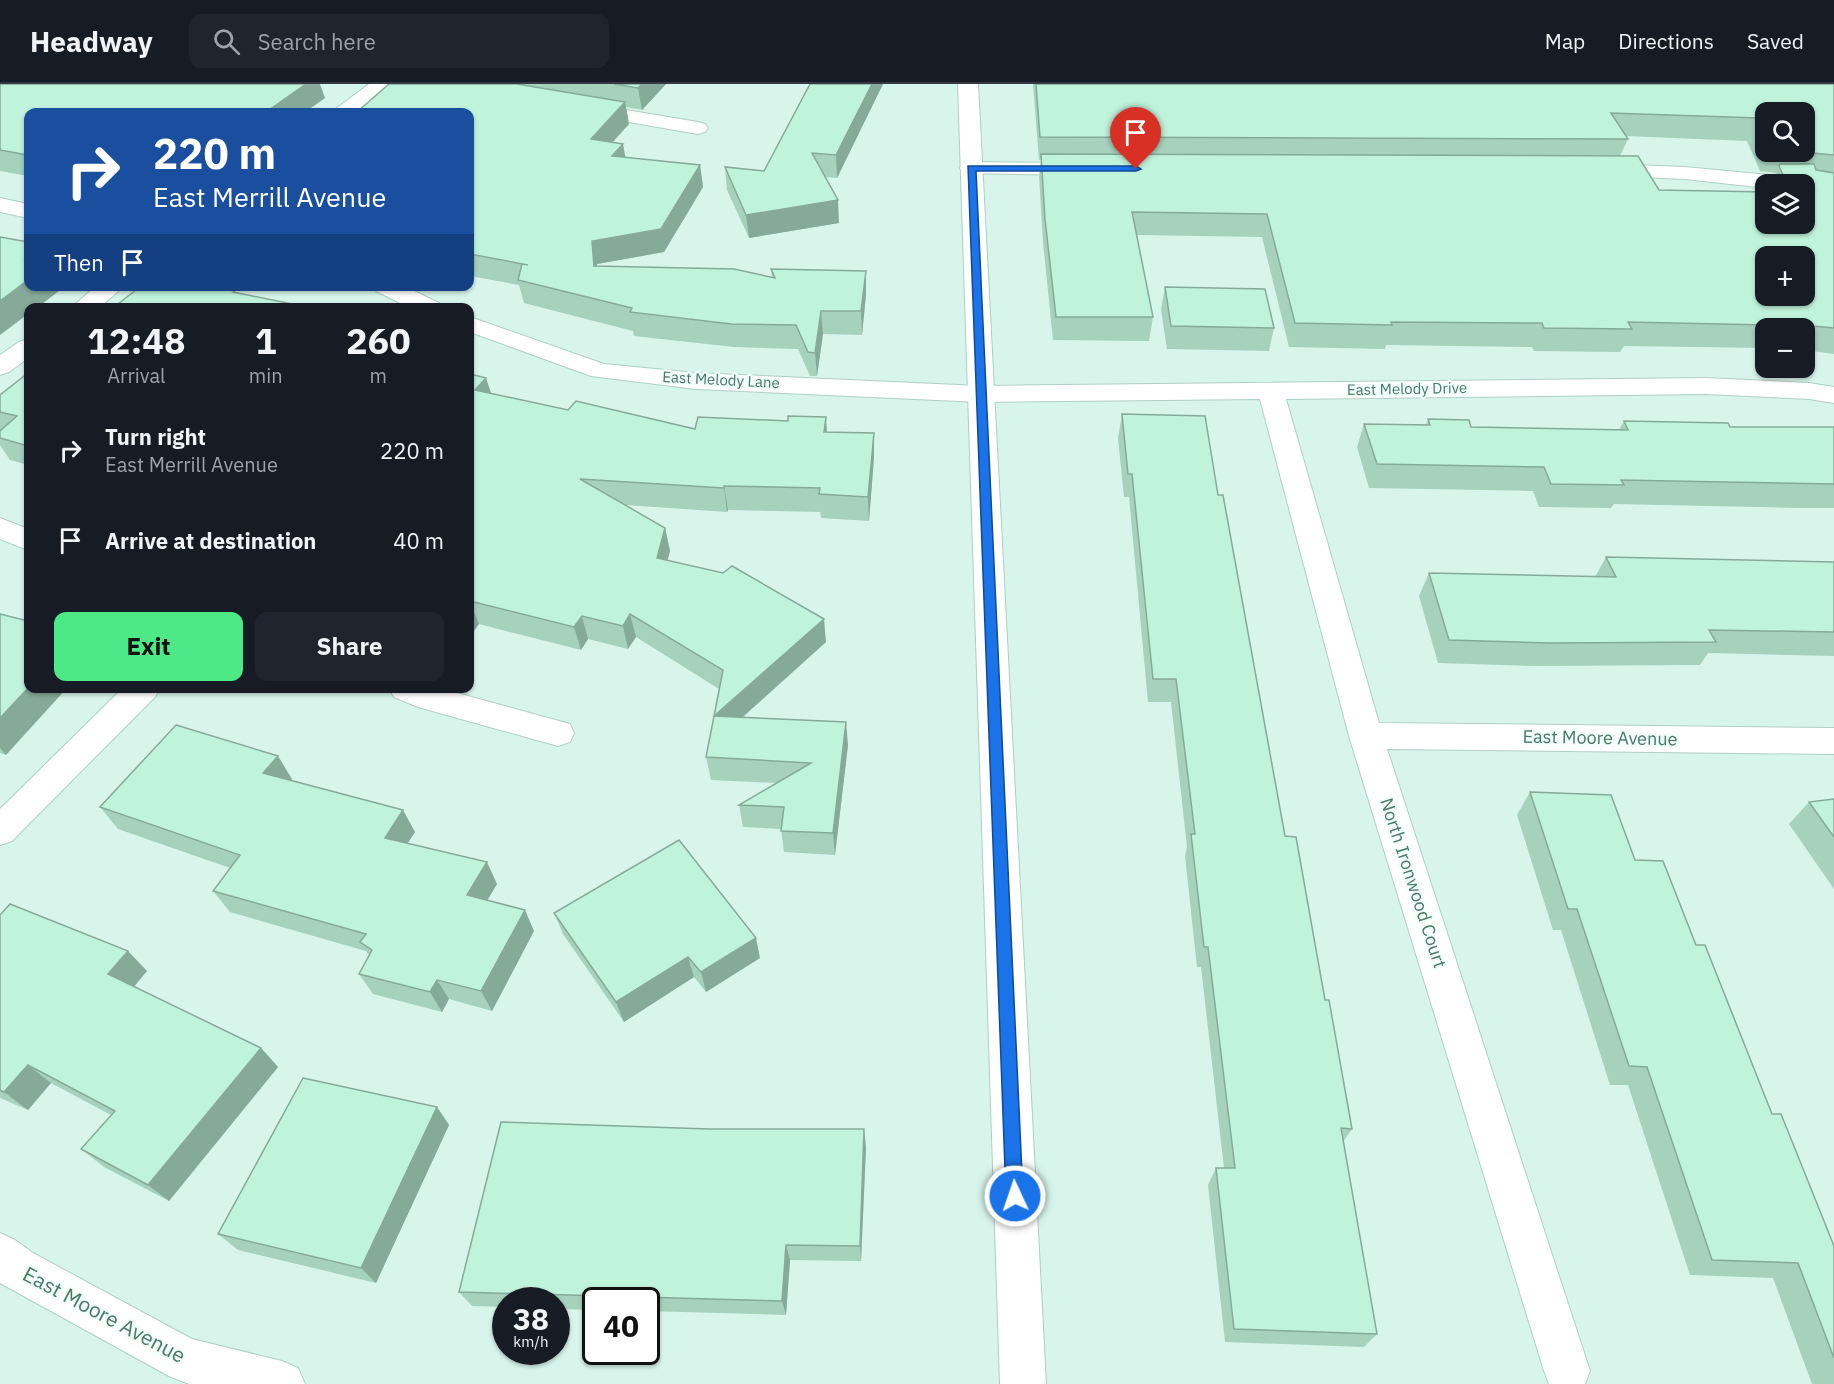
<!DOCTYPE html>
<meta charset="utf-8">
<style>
:root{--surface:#171b24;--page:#20242c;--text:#f1f3f6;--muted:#9ea1a6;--line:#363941;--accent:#4de986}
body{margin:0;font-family:"IBM Plex Sans",sans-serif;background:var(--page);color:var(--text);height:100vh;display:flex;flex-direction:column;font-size:22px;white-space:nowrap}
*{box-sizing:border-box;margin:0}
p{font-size:20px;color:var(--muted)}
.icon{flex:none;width:33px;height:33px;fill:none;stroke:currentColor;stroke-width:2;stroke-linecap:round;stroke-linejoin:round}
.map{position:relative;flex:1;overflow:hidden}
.sheet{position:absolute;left:24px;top:219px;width:450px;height:390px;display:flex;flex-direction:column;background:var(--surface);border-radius:12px;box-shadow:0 2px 4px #0004}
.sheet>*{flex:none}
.hud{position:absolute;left:24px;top:24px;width:450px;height:183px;border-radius:12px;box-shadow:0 2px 4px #0004;background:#1a4fa0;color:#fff;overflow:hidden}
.tools{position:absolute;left:1755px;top:18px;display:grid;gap:12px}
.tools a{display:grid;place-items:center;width:60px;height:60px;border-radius:12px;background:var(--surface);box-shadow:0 2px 4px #0004;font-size:30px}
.speed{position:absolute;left:492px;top:1203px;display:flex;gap:12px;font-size:30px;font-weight:700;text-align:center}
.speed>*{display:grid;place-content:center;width:78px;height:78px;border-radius:50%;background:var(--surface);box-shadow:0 2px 4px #0004;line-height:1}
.speed small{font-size:15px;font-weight:400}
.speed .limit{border:3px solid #111;border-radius:9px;background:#fff;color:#111}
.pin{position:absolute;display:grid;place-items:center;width:51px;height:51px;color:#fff;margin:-62px -26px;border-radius:50% 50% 50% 0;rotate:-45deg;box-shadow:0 0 6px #0007}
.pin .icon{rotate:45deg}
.me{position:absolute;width:66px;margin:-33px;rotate:357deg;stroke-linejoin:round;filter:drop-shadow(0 0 4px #0008)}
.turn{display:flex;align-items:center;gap:21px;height:126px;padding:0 30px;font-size:27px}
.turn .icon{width:78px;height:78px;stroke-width:2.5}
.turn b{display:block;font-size:42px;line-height:51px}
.then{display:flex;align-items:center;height:57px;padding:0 30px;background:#0003;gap:12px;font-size:22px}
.eta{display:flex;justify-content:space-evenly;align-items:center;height:102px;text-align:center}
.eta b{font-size:36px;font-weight:700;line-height:42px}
.action{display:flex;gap:12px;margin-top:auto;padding:12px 30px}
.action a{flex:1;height:69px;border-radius:12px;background:var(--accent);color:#111;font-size:24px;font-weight:700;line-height:69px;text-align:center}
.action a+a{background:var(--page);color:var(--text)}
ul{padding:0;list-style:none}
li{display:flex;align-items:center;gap:18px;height:90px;padding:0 30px}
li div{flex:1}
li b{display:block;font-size:22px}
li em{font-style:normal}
header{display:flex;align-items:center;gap:36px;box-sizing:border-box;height:84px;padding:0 30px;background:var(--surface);border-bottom:2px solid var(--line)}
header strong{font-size:28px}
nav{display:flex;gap:33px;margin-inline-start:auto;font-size:21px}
.search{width:420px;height:54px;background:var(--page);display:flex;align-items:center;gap:15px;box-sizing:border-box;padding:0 21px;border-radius:12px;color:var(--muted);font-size:22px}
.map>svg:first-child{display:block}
.residential{fill:#d8f5ec;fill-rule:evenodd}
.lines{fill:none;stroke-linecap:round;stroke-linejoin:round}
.street-casing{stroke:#aed0c2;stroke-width:2}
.secondary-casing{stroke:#a9d1c0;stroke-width:2}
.street{fill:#fff;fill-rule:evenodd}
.secondary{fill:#fff;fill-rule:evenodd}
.wall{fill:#a5d1bd;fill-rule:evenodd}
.shaded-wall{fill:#86aa9a}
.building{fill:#c0f3dc;stroke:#86aa9a;stroke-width:1.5;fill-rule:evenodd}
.route{fill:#1a73e8;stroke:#114b97;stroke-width:1.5}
.labels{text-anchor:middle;stroke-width:4.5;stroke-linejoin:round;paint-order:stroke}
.far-street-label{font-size:15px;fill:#4b7962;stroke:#f1fffb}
.street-label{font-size:18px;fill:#4b7962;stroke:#f1fffb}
.near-street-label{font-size:21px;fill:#4b7962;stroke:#f1fffb}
</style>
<header>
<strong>Headway</strong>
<div class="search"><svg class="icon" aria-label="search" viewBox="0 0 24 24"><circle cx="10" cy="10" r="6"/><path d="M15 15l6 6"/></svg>Search here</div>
<nav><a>Map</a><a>Directions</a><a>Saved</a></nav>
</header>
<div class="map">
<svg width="1834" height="1300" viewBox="0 0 1834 1300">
<rect width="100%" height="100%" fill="#eafdf8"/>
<path class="residential" d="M 0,0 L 1834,0 L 1834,1300 L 0,1300 ZM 28,28 L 470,28 L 470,202 L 28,202 ZM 1766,28 L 1804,28 L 1804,68 L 1766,68 ZM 1766,100 L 1804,100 L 1804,140 L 1766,140 ZM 1766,172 L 1804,172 L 1804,212 L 1766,212 ZM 28,224 L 470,224 L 470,604 L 28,604 ZM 1766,244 L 1804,244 L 1804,284 L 1766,284 ZM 506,1216 L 556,1216 L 556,1268 L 506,1268 ZM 596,1216 L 646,1216 L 646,1268 L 596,1268 Z"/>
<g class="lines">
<g class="street-casing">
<g id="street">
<path d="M 369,0 L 391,0 L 356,28 L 334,28 L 337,24 Z"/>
<path d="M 584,19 L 698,38 L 705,40 L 708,44 L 705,48 L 698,50 L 577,29 L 574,25 L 577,21 Z"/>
<path d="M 971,78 L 1084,79 L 1092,80 L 1095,85 L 1092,90 L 1084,91 L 963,89 L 960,84 L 963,79 Z"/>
<path d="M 1603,80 L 1685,83 L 1834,97 L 1834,111 L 1804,108 L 1804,100 L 1766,100 L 1766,104 L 1685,95 L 1595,91 L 1592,86 L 1595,81 Z"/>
<path d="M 0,114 L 28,120 L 28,134 L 0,128 Z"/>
<path d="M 96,202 L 124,202 L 99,224 L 71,224 Z"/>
<path d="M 372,202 L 404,202 L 439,219 L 442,224 L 410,224 L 376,207 Z"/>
<path d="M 470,233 L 604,280 L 696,289 L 980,302 L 1706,294 L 1809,299 L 1834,303 L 1834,319 L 1809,315 L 1706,310 L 1286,315 L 1379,639 L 1834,644 L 1834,670 L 1387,665 L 1590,1287 L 1585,1300 L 1549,1300 L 1544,1287 L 1349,652 L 1260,315 L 980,318 L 696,305 L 591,292 L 470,248 Z"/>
<path d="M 28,255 L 28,274 L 9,288 L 0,291 L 0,271 L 19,258 Z"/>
<path d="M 0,434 L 28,445 L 28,466 L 0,455 Z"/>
<path d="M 123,604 L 160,604 L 155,613 L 12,757 L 0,761 L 0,725 Z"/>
<path d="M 389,604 L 439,604 L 570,640 L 574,649 L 570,658 L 558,662 L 418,623 L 394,613 Z"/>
<path d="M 0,1149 L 15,1156 L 33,1169 L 192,1255 L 282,1277 L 298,1284 L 305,1300 L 189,1300 L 169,1292 L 0,1199 Z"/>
</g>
</g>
<g class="secondary-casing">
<path id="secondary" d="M 958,0 L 978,0 L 1046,1300 L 1000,1300 Z"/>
</g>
<use href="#street" class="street"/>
<use href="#secondary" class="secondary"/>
</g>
<g class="wall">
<path d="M 0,0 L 325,14 L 305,28 L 28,28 L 28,92 L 0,87 Z"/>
<path d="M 389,0 L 666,0 L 642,26 L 626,23 L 629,40 L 613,58 L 626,73 L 700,81 L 703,103 L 664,168 L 597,180 L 597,182 L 772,193 L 771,185 L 866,210 L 862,251 L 823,250 L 817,292 L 810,292 L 798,265 L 734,263 L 634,252 L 633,247 L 524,219 L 519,201 L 470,192 L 470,28 Z"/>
<path d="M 810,0 L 883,0 L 837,94 L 825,93 L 839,139 L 749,154 L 727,106 L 725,83 L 764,87 Z"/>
<path d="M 1033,0 L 1834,0 L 1834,270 L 1804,266 L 1804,244 L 1766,244 L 1766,264 L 1624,262 L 1620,268 L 1534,267 L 1532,263 L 1386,261 L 1385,265 L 1289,263 L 1262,153 L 1137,151 L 1153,233 L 1149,257 L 1053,256 L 1043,158 L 1039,92 L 1041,76 L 1039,76 ZM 1766,28 L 1804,68 L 1766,68 ZM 1625,52 L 1747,57 L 1760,87 L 1776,89 L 1769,100 L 1804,100 L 1766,140 L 1659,106 L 1620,72 L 1628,55 Z"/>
<path d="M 1165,203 L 1274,244 L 1269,267 L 1167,265 L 1161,226 Z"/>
<path d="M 28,289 L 28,381 L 10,376 L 0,361 L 0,311 Z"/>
<path d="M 470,290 L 486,294 L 491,310 L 568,326 L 695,345 L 788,337 L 826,333 L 827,348 L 874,349 L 874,373 L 869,437 L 821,434 L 820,428 L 728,426 L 727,428 L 626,421 L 665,444 L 670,467 L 667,476 L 826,558 L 742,634 L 848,661 L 835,771 L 784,768 L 781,745 L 743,743 L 739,721 L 776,699 L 711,696 L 706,673 L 719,605 L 636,553 L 628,565 L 588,555 L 581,566 L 479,540 L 470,552 Z"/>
<path d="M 1122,330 L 1218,411 L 1285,752 L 1325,916 L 1352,1045 L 1343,1058 L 1377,1250 L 1364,1263 L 1225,1258 L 1208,1101 L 1216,1084 L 1224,1084 L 1201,883 L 1197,883 L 1185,772 L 1187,763 L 1171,618 L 1148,618 L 1129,413 L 1124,413 L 1118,354 Z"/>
<path d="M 1428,335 L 1471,343 L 1619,346 L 1624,337 L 1730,343 L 1834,343 L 1834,424 L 1799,424 L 1614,420 L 1611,424 L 1539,423 L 1533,407 L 1369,404 L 1357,363 L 1364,340 L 1426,341 Z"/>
<path d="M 1606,473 L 1834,478 L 1834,572 L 1708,569 L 1700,581 L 1536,582 L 1438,579 L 1419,512 L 1429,489 L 1595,493 Z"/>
<path d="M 0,530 L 6,671 L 0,669 Z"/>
<path d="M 292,695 L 290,697 L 415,748 L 408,759 L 497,800 L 487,816 L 534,847 L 492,927 L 449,915 L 442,928 L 373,910 L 359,890 L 369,871 L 366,867 L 230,828 L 213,807 L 230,784 L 118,745 L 100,723 Z"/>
<path d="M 1530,708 L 1635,776 L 1696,861 L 1772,1030 L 1834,1162 L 1834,1300 L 1812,1300 L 1773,1194 L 1690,1191 L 1628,1001 L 1610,1001 L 1561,846 L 1553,846 L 1517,731 Z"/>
<path d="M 1834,715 L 1834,805 L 1789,740 L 1809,718 Z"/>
<path d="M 554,829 L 760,874 L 706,908 L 694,893 L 624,938 L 563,850 Z"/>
<path d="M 0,831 L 147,887 L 134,902 L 261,964 L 278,983 L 169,1117 L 104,1083 L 81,1065 L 111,1031 L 51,999 L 28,1026 L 0,1014 Z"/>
<path d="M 437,1023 L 449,1041 L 376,1199 L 238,1166 L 218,1150 Z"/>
<path d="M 709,1045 L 866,1063 L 861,1177 L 790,1176 L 786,1231 L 646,1227 L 646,1216 L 596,1216 L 596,1226 L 556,1225 L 556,1216 L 506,1216 L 506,1223 L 472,1222 L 459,1208 Z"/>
</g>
<g class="shaded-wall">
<path d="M 306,0 L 320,0 L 325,14 L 305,28 L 266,28 Z"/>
<path d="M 642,0 L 666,0 L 642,26 L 638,4 Z"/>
<path d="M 872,0 L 883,0 L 837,94 L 836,71 Z"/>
<path d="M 625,18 L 629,40 L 595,77 L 591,55 Z"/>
<path d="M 623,60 L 627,82 L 612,72 Z"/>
<path d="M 700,81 L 703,103 L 664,168 L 597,180 L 599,205 L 594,182 L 592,157 Z"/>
<path d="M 838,116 L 839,139 L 749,154 L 746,131 Z"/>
<path d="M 866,187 L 866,210 L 862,251 L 861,227 Z"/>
<path d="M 28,196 L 28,202 L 64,203 L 37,224 L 28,224 L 28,230 L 0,251 L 0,217 Z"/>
<path d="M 821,227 L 823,250 L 817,292 L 815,269 Z"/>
<path d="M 486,294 L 494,318 L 475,306 Z"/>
<path d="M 826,333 L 827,357 L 824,348 Z"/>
<path d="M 874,349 L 874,373 L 869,437 L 868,413 Z"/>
<path d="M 724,402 L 728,426 L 727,428 L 724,404 Z"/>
<path d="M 665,444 L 670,467 L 662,497 L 657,474 Z"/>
<path d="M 470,517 L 479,540 L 470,552 Z"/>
<path d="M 630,530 L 636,553 L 628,565 L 623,542 Z"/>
<path d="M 582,532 L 588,555 L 581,566 L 574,543 Z"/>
<path d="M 824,535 L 826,558 L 718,655 L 714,632 Z"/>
<path d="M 28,604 L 67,604 L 6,671 L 0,664 L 0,634 Z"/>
<path d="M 846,638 L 848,661 L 835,771 L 833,749 Z"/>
<path d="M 278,672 L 292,695 L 278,712 L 263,689 Z"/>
<path d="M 403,726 L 415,748 L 397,775 L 385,754 Z"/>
<path d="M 487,778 L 497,800 L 478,832 L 467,811 Z"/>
<path d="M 525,826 L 534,847 L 492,927 L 481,907 Z"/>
<path d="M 756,854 L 760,874 L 706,908 L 701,888 Z"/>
<path d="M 128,867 L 147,887 L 128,910 L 108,890 Z"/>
<path d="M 688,873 L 694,893 L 624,938 L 616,918 Z"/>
<path d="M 437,896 L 449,915 L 442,928 L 430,908 Z"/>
<path d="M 261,964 L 278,983 L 169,1117 L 148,1101 Z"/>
<path d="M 28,981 L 51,999 L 28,1026 L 4,1008 Z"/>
<path d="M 437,1023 L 449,1041 L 376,1199 L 361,1184 Z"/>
<path d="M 864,1045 L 866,1063 L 861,1177 L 860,1162 Z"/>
<path d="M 786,1161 L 790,1176 L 786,1231 L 782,1217 Z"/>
</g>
<g class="building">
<path d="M 0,0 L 306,0 L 266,28 L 28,28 L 28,71 L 0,66 Z"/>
<path d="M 389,0 L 517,0 L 625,18 L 591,55 L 623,60 L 612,72 L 700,81 L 661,145 L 592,157 L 594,182 L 734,185 L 775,194 L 771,185 L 866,187 L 861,227 L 821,227 L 815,269 L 808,268 L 796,241 L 731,240 L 630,228 L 632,224 L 518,196 L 522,180 L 528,181 L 470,170 L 470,28 L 357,28 Z"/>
<path d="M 614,0 L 642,0 L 638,4 Z"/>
<path d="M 810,0 L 872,0 L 836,71 L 812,69 L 838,116 L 746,131 L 725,83 L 764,87 Z"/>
<path d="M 1036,0 L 1834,0 L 1834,71 L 1802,68 L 1804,68 L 1804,28 L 1766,28 L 1766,51 L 1759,34 L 1611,29 L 1628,55 L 1040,53 Z"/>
<path d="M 1041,70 L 1638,72 L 1659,106 L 1766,108 L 1766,140 L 1804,140 L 1804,100 L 1787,100 L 1779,82 L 1780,80 L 1814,80 L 1816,86 L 1834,89 L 1834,244 L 1812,242 L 1628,238 L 1632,245 L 1544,244 L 1542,239 L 1391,238 L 1392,241 L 1295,239 L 1267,130 L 1132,128 L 1153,233 L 1056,233 L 1045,135 ZM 1766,172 L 1804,172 L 1804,212 L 1766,212 Z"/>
<path d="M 0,153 L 28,158 L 28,173 L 25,175 L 28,176 L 28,196 L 0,217 Z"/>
<path d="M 141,202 L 226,202 L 237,205 L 233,208 L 312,224 L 113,224 Z"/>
<path d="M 1165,203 L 1265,205 L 1274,244 L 1171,242 Z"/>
<path d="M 28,289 L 28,362 L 0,354 L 0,347 L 17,332 L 0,328 L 0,311 Z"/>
<path d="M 470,290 L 486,294 L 475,306 L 568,326 L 576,317 L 695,345 L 698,333 L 788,337 L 788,332 L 826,333 L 824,348 L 874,349 L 868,413 L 819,410 L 820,404 L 724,402 L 724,404 L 580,395 L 665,444 L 657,474 L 723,489 L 732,482 L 824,535 L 714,632 L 846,638 L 833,749 L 781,747 L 784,723 L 739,721 L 811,679 L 706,673 L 723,586 L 630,530 L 623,542 L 582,532 L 574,543 L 470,517 L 470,518 Z"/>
<path d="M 1122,330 L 1205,332 L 1218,411 L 1223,411 L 1285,752 L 1296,753 L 1325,916 L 1329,916 L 1352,1045 L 1341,1044 L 1377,1250 L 1234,1245 L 1216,1084 L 1235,1084 L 1208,863 L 1204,863 L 1191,750 L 1195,750 L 1176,595 L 1153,595 L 1132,390 L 1128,390 Z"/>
<path d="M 1428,335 L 1469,336 L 1471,343 L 1628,346 L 1624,337 L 1728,339 L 1730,343 L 1834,343 L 1834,400 L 1621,396 L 1624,401 L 1551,400 L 1544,383 L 1377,380 L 1364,340 L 1430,341 Z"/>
<path d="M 1606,473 L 1834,478 L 1834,548 L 1709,546 L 1716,558 L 1549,559 L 1449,556 L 1429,489 L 1616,493 Z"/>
<path d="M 0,530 L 28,537 L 28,604 L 0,634 Z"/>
<path d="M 176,641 L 278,672 L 263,689 L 403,726 L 385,754 L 487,778 L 467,811 L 525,826 L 481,907 L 437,896 L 430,908 L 359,890 L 372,866 L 360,858 L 366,850 L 213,807 L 240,771 L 100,723 Z"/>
<path d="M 1530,708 L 1611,711 L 1635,776 L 1663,777 L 1696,861 L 1705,861 L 1772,1030 L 1781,1030 L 1834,1162 L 1834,1274 L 1798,1179 L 1712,1176 L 1647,983 L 1629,982 L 1577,825 L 1568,825 Z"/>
<path d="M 1834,715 L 1834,753 L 1809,718 Z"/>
<path d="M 679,756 L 756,854 L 701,888 L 688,873 L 616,918 L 554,829 Z"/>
<path d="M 10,820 L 128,867 L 108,890 L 261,964 L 148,1101 L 81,1065 L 115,1027 L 28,981 L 4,1008 L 0,1006 L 0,831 Z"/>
<path d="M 303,994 L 437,1023 L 361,1184 L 218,1150 Z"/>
<path d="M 501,1038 L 709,1045 L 864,1045 L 860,1162 L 786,1161 L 782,1217 L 459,1208 Z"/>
</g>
<path class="route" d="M 968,82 L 1136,82 L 1141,85 L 1136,87 L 976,87 L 1023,1112 L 1021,1118 L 1015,1120 L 1008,1118 L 1006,1112 Z"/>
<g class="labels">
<g class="far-street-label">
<text transform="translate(721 296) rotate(3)" y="5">East Melody Lane</text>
<text transform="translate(1407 305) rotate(-1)" y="5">East Melody Drive</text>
</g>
<g class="street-label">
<text transform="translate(1600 654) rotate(1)" y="6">East Moore Avenue</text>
<text transform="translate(1413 799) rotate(72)" y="6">North Ironwood Court</text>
</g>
<g class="near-street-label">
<text transform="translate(104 1231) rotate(28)" y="7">East Moore Avenue</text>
</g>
</g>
</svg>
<div class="tools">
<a><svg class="icon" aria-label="search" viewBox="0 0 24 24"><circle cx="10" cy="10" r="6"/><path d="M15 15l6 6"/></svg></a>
<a><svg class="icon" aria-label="layers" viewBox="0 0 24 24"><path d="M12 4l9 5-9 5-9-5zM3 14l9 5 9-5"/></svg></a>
<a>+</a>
<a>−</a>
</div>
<div class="speed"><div>38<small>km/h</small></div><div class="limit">40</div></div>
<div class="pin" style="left:1136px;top:85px;background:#d93025"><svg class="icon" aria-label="arrive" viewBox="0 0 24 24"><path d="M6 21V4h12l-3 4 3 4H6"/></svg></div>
<svg class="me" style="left:1015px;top:1112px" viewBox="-20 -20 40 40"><circle r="17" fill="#1a73e8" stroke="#fff" stroke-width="3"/><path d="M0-11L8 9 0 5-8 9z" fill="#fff"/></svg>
<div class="hud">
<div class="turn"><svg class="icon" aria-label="right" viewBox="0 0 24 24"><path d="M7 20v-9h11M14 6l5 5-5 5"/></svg><div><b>220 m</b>East Merrill Avenue</div></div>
<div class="then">Then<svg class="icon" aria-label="arrive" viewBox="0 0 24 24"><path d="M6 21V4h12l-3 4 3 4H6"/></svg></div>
</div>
<section class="sheet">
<div class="eta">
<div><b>12:48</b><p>Arrival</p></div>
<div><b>1</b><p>min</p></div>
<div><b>260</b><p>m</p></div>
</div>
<ul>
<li><svg class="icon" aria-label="right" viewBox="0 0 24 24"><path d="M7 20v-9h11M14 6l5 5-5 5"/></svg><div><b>Turn right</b><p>East Merrill Avenue</p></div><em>220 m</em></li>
<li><svg class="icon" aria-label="arrive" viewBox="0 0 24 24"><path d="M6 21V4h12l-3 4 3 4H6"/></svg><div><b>Arrive at destination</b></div><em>40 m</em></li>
</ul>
<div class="action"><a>Exit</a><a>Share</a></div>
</section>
</div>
